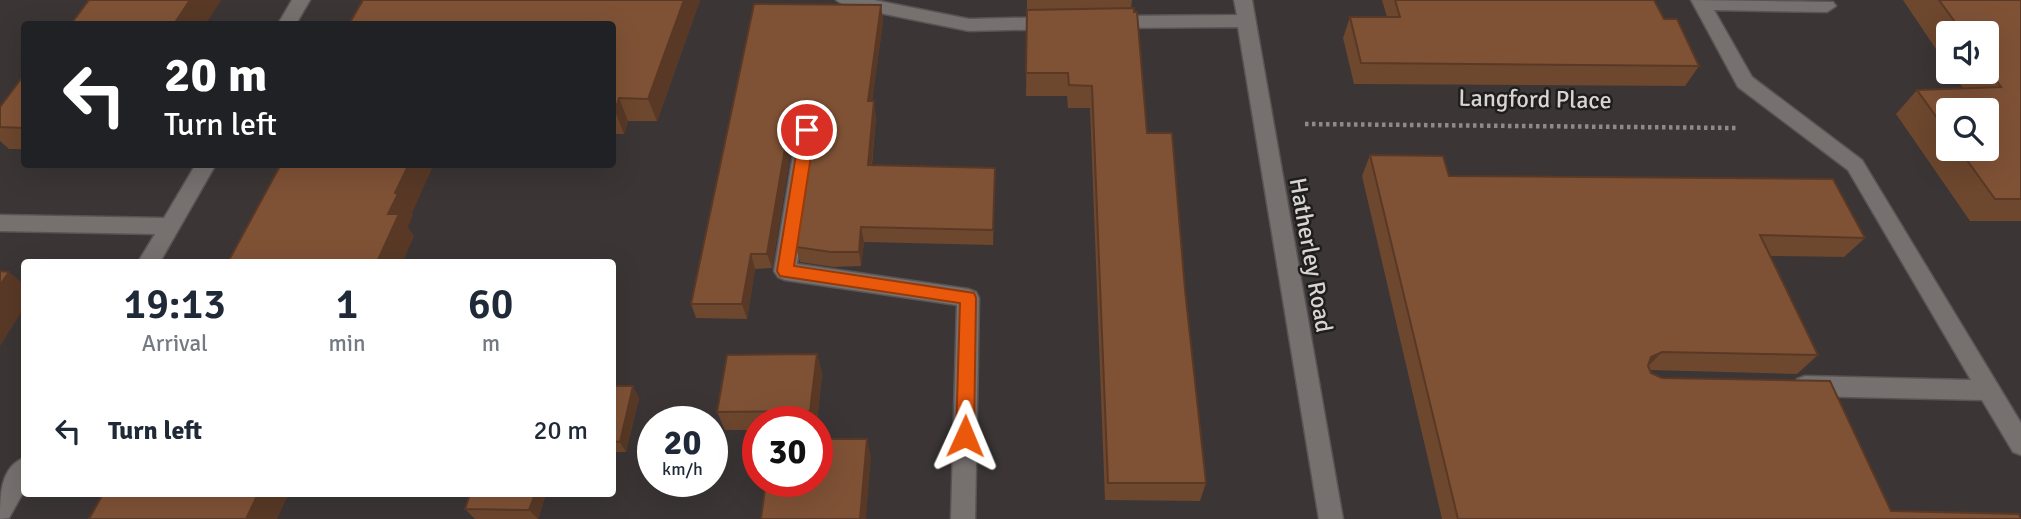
<!DOCTYPE html>
<style>
:root{--surface:#fff;--page:#f2f2f3;--text:#1f2937;--muted:#747a83}
body{margin:0;font-family:Signika,sans-serif;background:var(--page);color:var(--text);height:100vh;display:flex;flex-direction:column;font-size:26px;white-space:nowrap}
*{box-sizing:border-box;margin:0}
p{font-size:23px;color:var(--muted)}
.icon{flex:none;width:38px;height:38px;fill:none;stroke:currentColor;stroke-width:2;stroke-linecap:round;stroke-linejoin:round}
.map{position:relative;flex:1;overflow:hidden}
.side{position:absolute;left:21px;top:259px;width:595px;height:238px;display:flex;flex-direction:column;background:var(--surface);border-radius:7px;box-shadow:0 7px 28px #0002}
.side>*{flex:none}
.banner{position:absolute;left:21px;top:21px;width:595px;height:147px;border-radius:7px;box-shadow:0 7px 28px #0002;background:#202124;color:#fff;overflow:hidden}
.controls{position:absolute;left:1936px;top:21px;display:grid;gap:14px}
.controls a{display:grid;place-items:center;width:63px;height:63px;border-radius:7px;background:var(--surface);box-shadow:0 7px 28px #0002;font-size:35px}
.speed{position:absolute;left:637px;top:406px;display:flex;gap:14px;font-size:35px;font-weight:700;text-align:center}
.speed>*{display:grid;place-content:center;width:91px;height:91px;border-radius:50%;background:var(--surface);box-shadow:0 7px 28px #0002;line-height:1}
.speed small{font-size:18px;font-weight:400}
.speed .limit{border:10px solid #d22;background:#fff;color:#111}
.pin{position:absolute;display:grid;place-items:center;width:60px;height:60px;color:#fff;margin:-30px;border:4px solid #fff;border-radius:50%;box-shadow:0 2px 7px #0007}
.me{position:absolute;width:77px;margin:-38px;rotate:1deg;stroke-linejoin:round;filter:drop-shadow(0 0 5px #0008)}
.turn{display:flex;align-items:center;gap:24px;height:147px;padding:0 28px;font-size:32px}
.turn .icon{width:91px;height:91px;stroke-width:2.5}
.turn b{display:block;font-size:49px;line-height:60px}
.eta{display:flex;justify-content:space-evenly;align-items:center;height:119px;text-align:center}
.eta b{font-size:42px;font-weight:600;line-height:49px}
ul{padding:0;list-style:none}
li{display:flex;align-items:center;gap:21px;height:105px;padding:0 28px}
li div{flex:1}
li b{display:block;font-size:26px}
li em{font-style:normal}
.map>svg:first-child{display:block}
.lines{fill:none;stroke-linecap:round;stroke-linejoin:round}
.minor-casing{stroke:#595454;stroke-width:3}
.path{stroke:#8f8a8a;stroke-width:4.5;stroke-dasharray:3.5 3.5;stroke-linecap:butt}
.minor{fill:#76706f;fill-rule:evenodd}
.wall{fill:#6d472e;fill-rule:evenodd}
.shaded-wall{fill:#593926}
.building{fill:#7f5236;stroke:#593926;stroke-width:2}
.route{fill:#ea580c;stroke:#983908;stroke-width:2}
.labels{text-anchor:middle;stroke-width:5;stroke-linejoin:round;paint-order:stroke}
.street-label{font-size:24px;fill:#d8d4d4;stroke:#201e1d}
</style>
<div class="map">
<svg width="2021" height="519" viewBox="0 0 2021 519">
<rect width="100%" height="100%" fill="#3b3535"/>
<g class="lines">
<g class="minor-casing">
<g id="minor">
<path d="M 292,0 L 310,0 L 296,24 L 278,24 Z"/>
<path d="M 836,0 L 874,0 L 969,19 L 1055,17 L 1064,23 L 1055,29 L 969,31 L 845,6 Z"/>
<path d="M 1234,0 L 1252,0 L 1343,519 L 1319,519 L 1238,27 L 1112,28 L 1103,22 L 1112,16 L 1237,15 Z"/>
<path d="M 1691,0 L 1833,2 L 1836,6 L 1827,12 L 1714,10 L 1752,77 L 1862,160 L 2021,423 L 2021,455 L 2013,452 L 1982,400 L 1805,396 L 1797,393 L 1794,386 L 1797,379 L 1805,376 L 1971,380 L 1848,170 L 1738,87 Z"/>
<path d="M 807,123 L 814,125 L 817,130 L 797,264 L 968,289 L 976,292 L 979,298 L 975,519 L 951,519 L 957,305 L 785,280 L 778,277 L 774,271 L 797,130 L 800,125 Z"/>
<path d="M 196,164 L 216,164 L 160,262 L 138,262 L 155,234 L 0,231 L 0,215 L 164,218 Z"/>
<path d="M 24,458 L 24,491 L 9,518 L 0,519 C 0,497 0,467 24,458 Z"/>
</g>
</g>
<path class="path" d="M 1305,124 L 1738,128"/>
<use href="#minor" class="minor"/>
</g>
<g class="wall">
<path d="M 700,0 L 657,121 L 628,121 L 624,134 L 612,134 L 612,24 Z"/>
<path d="M 1027,0 L 1132,0 L 1131,8 L 1147,133 L 1185,290 L 1206,483 L 1200,501 L 1105,500 L 1090,108 L 1068,108 L 1067,96 L 1026,96 Z"/>
<path d="M 1382,0 L 1654,0 L 1664,19 L 1699,66 L 1685,86 L 1354,84 L 1343,38 L 1350,17 L 1387,17 Z"/>
<path d="M 1903,0 L 2021,0 L 2021,221 L 1970,221 L 1896,114 L 1917,90 L 1963,88 L 1951,72 L 1986,72 L 1986,33 L 1948,33 L 1948,67 ZM 1948,110 L 1986,149 L 1948,149 Z"/>
<path d="M 754,4 L 881,5 L 883,21 L 872,101 L 876,117 L 872,165 L 995,183 L 993,245 L 864,242 L 861,266 L 834,267 L 800,262 L 796,247 L 815,123 L 806,120 L 799,122 L 794,130 L 772,268 L 755,269 L 747,319 L 696,318 L 691,304 Z"/>
<path d="M 24,75 L 24,149 L 9,149 L 0,141 L 0,107 Z"/>
<path d="M 1370,155 L 1449,176 L 1865,238 L 1844,257 L 1770,256 L 1818,355 L 1797,374 L 1650,370 L 1651,373 L 1891,511 L 2021,519 L 1442,519 L 1362,176 Z"/>
<path d="M 817,354 L 822,374 L 817,422 L 758,422 L 758,430 L 725,430 L 717,412 Z"/>
<path d="M 612,386 L 639,398 L 626,452 L 612,452 Z"/>
<path d="M 470,494 L 546,494 L 538,519 L 475,519 L 465,509 Z"/>
</g>
<g class="shaded-wall">
<path d="M 190,0 L 221,0 L 206,24 L 174,24 Z"/>
<path d="M 684,0 L 700,0 L 657,121 L 648,99 Z"/>
<path d="M 881,5 L 883,21 L 870,117 L 868,101 Z"/>
<path d="M 619,98 L 628,121 L 624,134 L 615,111 Z"/>
<path d="M 874,101 L 876,117 L 870,180 L 868,165 Z"/>
<path d="M 803,105 L 806,120 L 799,122 L 794,130 L 772,268 L 767,254 L 791,114 L 796,107 Z"/>
<path d="M 409,164 L 434,164 L 412,213 L 413,215 L 408,227 L 414,236 L 403,262 L 377,262 L 388,214 L 395,193 Z"/>
<path d="M 995,168 L 995,183 L 993,245 L 993,230 Z"/>
<path d="M 861,227 L 864,242 L 861,266 L 859,252 Z"/>
<path d="M 751,254 L 755,269 L 747,319 L 742,304 Z"/>
<path d="M 9,272 L 24,284 L 24,308 L 0,346 L 0,285 Z"/>
<path d="M 1662,352 L 1645,370 L 1651,357 Z"/>
<path d="M 817,354 L 822,374 L 817,422 L 813,422 L 810,411 Z"/>
<path d="M 633,386 L 639,398 L 626,452 L 620,442 Z"/>
<path d="M 867,439 L 871,457 L 866,519 L 860,519 Z"/>
<path d="M 258,494 L 289,494 L 277,519 L 246,519 Z"/>
<path d="M 535,494 L 546,494 L 538,519 L 529,510 Z"/>
</g>
<g class="building">
<path d="M 89,0 L 190,0 L 174,24 L 71,24 Z"/>
<path d="M 363,0 L 684,0 L 648,99 L 619,98 L 615,111 L 612,111 L 612,24 L 349,24 Z"/>
<path d="M 1395,0 L 1654,0 L 1664,19 L 1677,19 L 1699,66 L 1361,63 L 1350,17 L 1400,17 Z"/>
<path d="M 1939,0 L 2021,0 L 2021,199 L 1995,199 L 1959,149 L 1986,149 L 1986,110 L 1948,110 L 1948,133 L 1917,90 L 2001,87 L 1986,66 L 1986,33 L 1963,33 Z"/>
<path d="M 754,4 L 881,5 L 868,101 L 874,101 L 868,165 L 995,168 L 993,230 L 861,227 L 859,252 L 831,252 L 796,247 L 816,115 L 811,107 L 803,105 L 796,107 L 791,114 L 767,254 L 751,254 L 742,304 L 691,304 Z"/>
<path d="M 1134,8 L 1134,12 L 1137,12 L 1147,133 L 1172,133 L 1185,290 L 1206,483 L 1108,483 L 1092,86 L 1069,85 L 1068,73 L 1026,73 L 1027,10 Z"/>
<path d="M 24,75 L 24,128 L 0,127 L 0,107 Z"/>
<path d="M 1370,155 L 1443,156 L 1449,176 L 1833,179 L 1865,238 L 1760,235 L 1818,355 L 1662,352 L 1651,357 L 1648,366 L 1651,373 L 1662,378 L 1830,381 L 1891,511 L 2019,514 L 2021,519 L 1458,519 Z"/>
<path d="M 281,164 L 409,164 L 395,193 L 398,194 L 388,214 L 399,214 L 377,262 L 228,262 Z"/>
<path d="M 0,271 L 9,272 L 0,285 Z"/>
<path d="M 817,354 L 810,411 L 717,412 L 727,355 Z"/>
<path d="M 612,386 L 633,386 L 620,442 L 612,441 Z"/>
<path d="M 817,439 L 867,439 L 860,519 L 761,519 L 766,481 L 817,481 Z"/>
<path d="M 103,494 L 258,494 L 246,519 L 89,519 Z"/>
<path d="M 470,494 L 535,494 L 529,510 L 465,509 Z"/>
</g>
<path class="route" d="M 807,125 L 815,130 L 794,266 L 974,293 L 976,298 L 974,436 L 971,442 L 965,444 L 959,442 L 956,436 L 960,303 L 780,276 L 777,271 L 800,130 Z"/>
<g class="labels">
<g class="street-label">
<text transform="translate(1535 99) rotate(1)" y="8">Langford Place</text>
<text transform="translate(1311 255) rotate(80)" y="8">Hatherley Road</text>
</g>
</g>
</svg>
<div class="controls">
<a><svg class="icon" aria-label="sound" viewBox="0 0 24 24"><path d="M4 9h4l5-4v14l-5-4H4zM17 9q2 3 0 6"/></svg></a>
<a><svg class="icon" aria-label="search" viewBox="0 0 24 24"><circle cx="10" cy="10" r="6"/><path d="M15 15l6 6"/></svg></a>
</div>
<div class="speed"><div>20<small>km/h</small></div><div class="limit">30</div></div>
<div class="pin" style="left:807px;top:130px;background:#d93025"><svg class="icon" aria-label="arrive" viewBox="0 0 24 24"><path d="M6 21V4h12l-3 4 3 4H6"/></svg></div>
<svg class="me" style="left:965px;top:436px" viewBox="-20 -20 40 40"><path d="M0-17L14 15 0 8-14 15z" fill="#ea580c" stroke="#fff" stroke-width="4"/></svg>
<div class="banner">
<div class="turn"><svg class="icon" aria-label="left" viewBox="0 0 24 24"><path d="M17 20v-9H6M10 6l-5 5 5 5"/></svg><div><b>20 m</b>Turn left</div></div>
</div>
<section class="side">
<div class="eta">
<div><b>19:13</b><p>Arrival</p></div>
<div><b>1</b><p>min</p></div>
<div><b>60</b><p>m</p></div>
</div>
<ul>
<li><svg class="icon" aria-label="left" viewBox="0 0 24 24"><path d="M17 20v-9H6M10 6l-5 5 5 5"/></svg><div><b>Turn left</b></div><em>20 m</em></li>
</ul>
</section>
</div>
